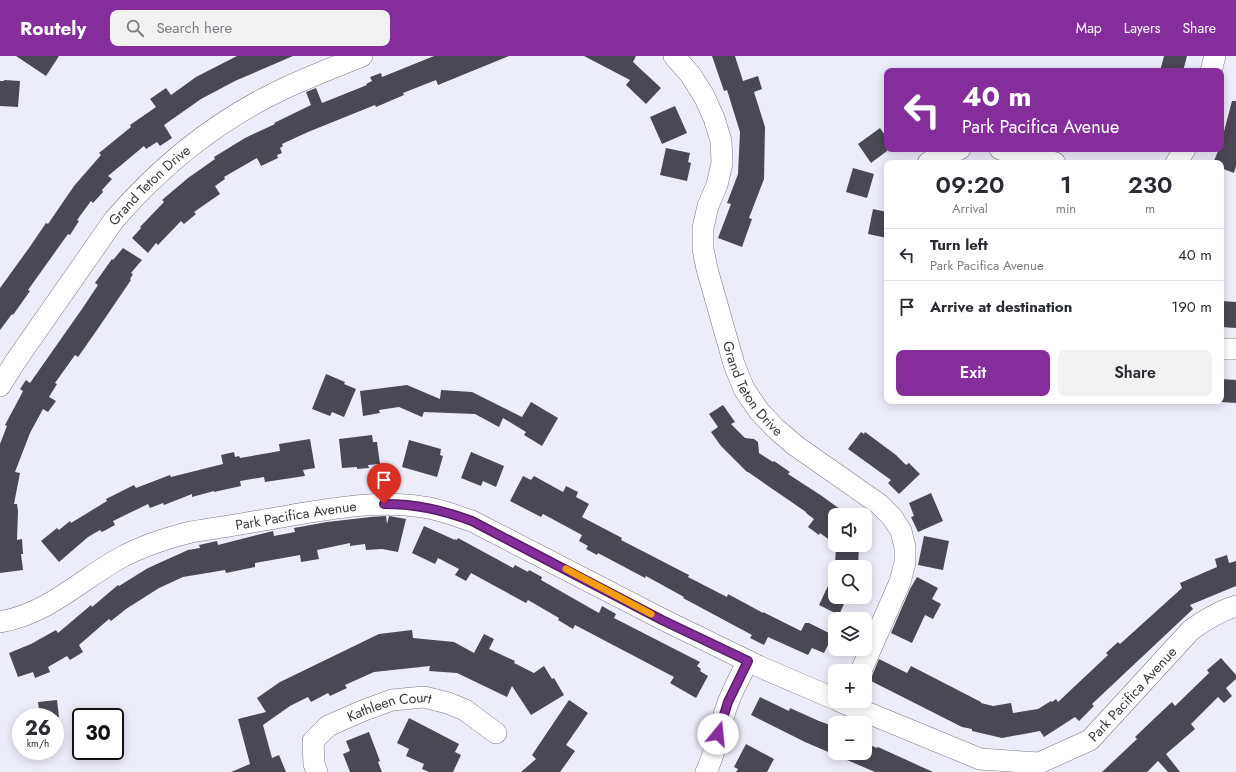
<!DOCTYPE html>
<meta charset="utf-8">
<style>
:root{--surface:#fff;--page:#f2f2f3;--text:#2b2b33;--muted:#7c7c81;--line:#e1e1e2;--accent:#852e9b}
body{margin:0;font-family:Jost,sans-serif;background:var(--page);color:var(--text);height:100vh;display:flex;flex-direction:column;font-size:15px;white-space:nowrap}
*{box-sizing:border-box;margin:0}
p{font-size:13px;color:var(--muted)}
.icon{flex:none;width:22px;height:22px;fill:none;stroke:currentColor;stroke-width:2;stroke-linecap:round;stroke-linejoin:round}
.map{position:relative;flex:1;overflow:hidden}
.panel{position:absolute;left:884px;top:104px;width:340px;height:244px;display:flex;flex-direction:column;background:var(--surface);border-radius:8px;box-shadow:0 2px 10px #0003}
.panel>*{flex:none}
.guide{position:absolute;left:884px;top:12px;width:340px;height:84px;border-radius:8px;box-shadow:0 2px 10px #0003;background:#852e9b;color:#fff;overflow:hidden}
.buttons{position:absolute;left:828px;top:452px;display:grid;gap:8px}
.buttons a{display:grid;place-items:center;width:44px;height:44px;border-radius:8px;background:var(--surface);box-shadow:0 2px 10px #0003;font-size:20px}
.speed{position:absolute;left:12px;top:652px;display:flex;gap:8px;font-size:20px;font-weight:700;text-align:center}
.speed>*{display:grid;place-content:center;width:52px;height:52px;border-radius:50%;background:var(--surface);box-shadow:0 2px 10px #0003;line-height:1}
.speed small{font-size:10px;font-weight:400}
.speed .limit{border:2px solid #111;border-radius:6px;background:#fff;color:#111}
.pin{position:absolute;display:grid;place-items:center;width:34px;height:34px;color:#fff;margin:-41px -17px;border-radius:50% 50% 50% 0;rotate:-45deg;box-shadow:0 0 4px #0007}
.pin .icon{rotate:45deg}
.me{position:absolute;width:44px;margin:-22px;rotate:17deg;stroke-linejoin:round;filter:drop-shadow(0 0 3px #0008)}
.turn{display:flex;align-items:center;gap:14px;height:84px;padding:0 12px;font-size:18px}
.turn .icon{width:52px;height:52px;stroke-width:2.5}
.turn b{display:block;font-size:28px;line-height:34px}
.eta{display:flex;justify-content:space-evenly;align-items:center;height:68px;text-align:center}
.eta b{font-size:24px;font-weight:600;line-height:28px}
.cta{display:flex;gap:8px;margin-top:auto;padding:8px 12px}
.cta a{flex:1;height:46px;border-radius:8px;background:var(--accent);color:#fff;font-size:16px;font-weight:600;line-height:46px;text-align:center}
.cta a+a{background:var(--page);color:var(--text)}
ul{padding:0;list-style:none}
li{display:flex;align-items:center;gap:12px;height:52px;padding:0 12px;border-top:1px solid var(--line)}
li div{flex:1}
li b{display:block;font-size:15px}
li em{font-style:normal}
header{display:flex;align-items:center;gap:24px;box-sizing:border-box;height:56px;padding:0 20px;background:var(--accent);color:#fff}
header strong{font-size:19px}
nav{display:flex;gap:22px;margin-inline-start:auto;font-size:14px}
.search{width:280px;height:36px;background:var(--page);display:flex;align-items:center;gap:10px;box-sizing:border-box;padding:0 14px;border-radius:8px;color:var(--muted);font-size:15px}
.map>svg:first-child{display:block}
.building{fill:#4a4853}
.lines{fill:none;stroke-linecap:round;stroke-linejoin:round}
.minor-casing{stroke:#7b7985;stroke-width:22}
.minor{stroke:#fff;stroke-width:21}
.route-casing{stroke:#561e65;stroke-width:10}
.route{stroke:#852e9b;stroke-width:7}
.slow{stroke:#f59e0b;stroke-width:7}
.labels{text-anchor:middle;stroke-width:4;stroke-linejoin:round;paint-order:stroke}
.street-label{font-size:14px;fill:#3a393f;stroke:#edecf9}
</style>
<header>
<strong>Routely</strong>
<div class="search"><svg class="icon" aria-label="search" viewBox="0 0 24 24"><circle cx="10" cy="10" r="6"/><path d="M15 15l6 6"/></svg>Search here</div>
<nav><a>Map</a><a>Layers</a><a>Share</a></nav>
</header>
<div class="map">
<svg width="1236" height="716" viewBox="0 0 1236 716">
<rect width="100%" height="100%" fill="#edecf9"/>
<g class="building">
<path d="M 16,0 L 59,0 L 46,20 Z"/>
<path d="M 237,0 L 293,0 L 235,25 L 201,43 L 164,69 L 172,82 L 160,90 L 157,86 L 146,93 L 144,90 L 108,120 L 112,123 L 102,134 L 103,136 L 93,147 L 91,145 L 77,164 L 79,165 L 70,179 L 68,178 L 28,234 L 30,235 L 13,259 L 12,258 L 0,274 L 0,232 L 29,192 L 46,167 L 48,168 L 74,130 L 101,99 L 99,97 L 131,71 L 130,69 L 156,51 L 150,43 L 166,32 L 171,39 L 196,21 Z"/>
<path d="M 434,0 L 509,0 L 438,29 L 436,24 L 403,37 L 404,39 L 376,51 L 375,49 L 308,76 L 282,88 L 283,90 L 280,92 L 282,97 L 277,99 L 278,102 L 261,110 L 257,102 L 224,121 L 225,123 L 215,130 L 220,138 L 194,156 L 196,158 L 184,168 L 181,165 L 158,189 L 156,187 L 148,197 L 132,182 L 141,172 L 140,171 L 164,146 L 162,144 L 188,122 L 215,103 L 214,101 L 245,82 L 275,68 L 274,67 L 311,49 L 306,36 L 316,32 L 322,47 L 367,29 L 366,28 L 372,25 L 370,21 L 381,17 L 382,21 Z"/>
<path d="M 584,0 L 636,0 L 633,6 L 661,32 L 646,48 L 626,29 L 630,24 Z"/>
<path d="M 712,0 L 735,0 L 743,25 L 758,20 L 762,33 L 754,36 L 765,71 L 764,123 L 749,162 L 752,163 L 742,191 L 718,182 L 731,148 L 727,147 L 738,118 L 740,76 L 727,34 L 724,35 Z"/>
<path d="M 1164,0 L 1187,0 L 1183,15 L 1160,15 Z"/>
<path d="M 4,24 L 20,25 L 18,51 L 0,50 L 0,25 L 4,25 Z"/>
<path d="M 1232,45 L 1236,45 L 1236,110 L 1234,117 L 1221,112 L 1221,107 L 1213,107 L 1219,93 L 1221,93 L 1221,87 Z"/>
<path d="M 675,50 L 687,77 L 662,88 L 650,61 Z"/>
<path d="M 880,72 L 887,82 L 887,95 L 871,107 L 858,88 Z"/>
<path d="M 666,92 L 690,97 L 688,106 L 691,107 L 687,125 L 660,119 Z"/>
<path d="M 853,112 L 874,118 L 867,142 L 846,136 Z"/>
<path d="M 873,153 L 887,156 L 887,182 L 868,178 Z"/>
<path d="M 123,192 L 142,204 L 131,217 L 133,218 L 130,223 L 131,224 L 97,274 L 78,301 L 75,299 L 55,327 L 57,328 L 49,341 L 56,345 L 48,356 L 43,353 L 30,377 L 15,416 L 20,417 L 14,448 L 17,448 L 18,455 L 17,484 L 22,483 L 23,498 L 21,498 L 23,514 L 0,517 L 0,388 L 7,370 L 5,369 L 21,339 L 23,335 L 20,333 L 26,324 L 30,327 L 82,253 L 98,229 L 95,227 L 112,203 L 113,204 Z"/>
<path d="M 1221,245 L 1236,246 L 1236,272 L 1221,271 Z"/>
<path d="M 326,318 L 345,326 L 344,328 L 356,333 L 344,361 L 332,356 L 330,360 L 312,353 Z"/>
<path d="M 1221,323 L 1236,324 L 1236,347 L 1221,346 Z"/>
<path d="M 407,329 L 440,343 L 441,334 L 472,336 L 522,361 L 531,346 L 558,362 L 542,390 L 524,379 L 526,376 L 503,362 L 499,371 L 475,358 L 424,356 L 422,361 L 399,351 L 379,354 L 380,357 L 363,360 L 360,335 Z"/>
<path d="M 723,349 L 735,366 L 731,368 L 745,382 L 754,383 L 758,386 L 759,397 L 773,406 L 774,405 L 790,416 L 788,418 L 822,440 L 848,459 L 835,459 L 835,488 L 820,477 L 819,479 L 808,471 L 814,463 L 806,457 L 806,456 L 748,416 L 747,416 L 721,390 L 711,376 L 718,371 L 709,358 Z"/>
<path d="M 861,376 L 864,378 L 865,376 L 896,399 L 906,409 L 909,407 L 920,418 L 899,438 L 888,427 L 891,424 L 848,393 Z"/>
<path d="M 372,379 L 373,386 L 377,386 L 380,408 L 368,409 L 369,412 L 357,413 L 357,411 L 342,412 L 339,383 Z"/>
<path d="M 310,383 L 315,412 L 303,414 L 305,420 L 265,426 L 264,421 L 240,425 L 241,430 L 214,436 L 214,435 L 192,441 L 192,438 L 164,449 L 163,447 L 150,452 L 148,448 L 113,465 L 115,469 L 102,476 L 100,474 L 88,481 L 59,506 L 41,485 L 57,472 L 59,474 L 70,465 L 71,467 L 107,445 L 106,443 L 134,429 L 136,432 L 170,419 L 171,421 L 223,408 L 221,399 L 234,396 L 235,401 L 239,400 L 240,402 L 280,395 L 279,388 Z"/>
<path d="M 409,384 L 441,393 L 440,399 L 443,400 L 437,421 L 402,411 Z"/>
<path d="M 471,396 L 504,410 L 496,431 L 483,425 L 481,430 L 461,422 Z"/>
<path d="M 523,420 L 531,424 L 534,420 L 563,436 L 566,430 L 578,436 L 576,441 L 589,448 L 582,461 L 622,482 L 621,484 L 689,519 L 688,521 L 727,541 L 728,538 L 763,557 L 763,556 L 801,575 L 805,567 L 809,567 L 833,579 L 824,597 L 812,592 L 808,599 L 768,581 L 764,589 L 750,582 L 752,579 L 683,542 L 684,541 L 646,520 L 645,522 L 598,497 L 597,499 L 586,493 L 588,490 L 579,485 L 582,479 L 543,458 L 541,461 L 510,445 Z"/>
<path d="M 931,437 L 943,465 L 918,476 L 911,461 L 914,460 L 909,447 Z"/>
<path d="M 386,460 L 387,468 L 389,460 L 406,463 L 398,496 L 382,493 L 366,494 L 365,488 L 350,490 L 350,487 L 317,494 L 319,503 L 301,506 L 300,499 L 255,507 L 255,511 L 226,517 L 225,514 L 183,521 L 159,532 L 126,553 L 111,565 L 109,563 L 79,589 L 83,596 L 70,604 L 67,600 L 48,611 L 50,616 L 35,622 L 33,616 L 18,621 L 9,597 L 31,588 L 56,574 L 58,577 L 91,549 L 92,551 L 118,529 L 119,530 L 148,512 L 188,494 L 200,492 L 199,489 L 217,485 L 218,489 L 273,475 L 274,480 L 295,476 L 294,472 L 327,466 L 371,461 Z"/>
<path d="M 424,470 L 455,484 L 455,483 L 457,484 L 458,482 L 513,512 L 515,509 L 528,516 L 529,514 L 542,521 L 541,524 L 599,557 L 602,550 L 616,558 L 614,562 L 700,606 L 697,610 L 701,613 L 700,615 L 708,620 L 696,642 L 670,627 L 674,621 L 575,569 L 573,573 L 558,564 L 559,562 L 528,544 L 526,547 L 471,517 L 466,525 L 455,519 L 459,513 L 438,502 L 435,508 L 412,497 Z"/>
<path d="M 924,480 L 949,485 L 943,514 L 918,509 Z"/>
<path d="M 836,489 L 859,489 L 858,511 L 835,511 Z"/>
<path d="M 1227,499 L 1229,507 L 1236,505 L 1236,530 L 1190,549 L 1193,553 L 1092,648 L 1094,650 L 1079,665 L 1075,661 L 1044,681 L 1040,675 L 1002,682 L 972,675 L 972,673 L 962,671 L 869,624 L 872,620 L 879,603 L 907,617 L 911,610 L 981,646 L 981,647 L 993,650 L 1011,647 L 1013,657 L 1038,653 L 1051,645 L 1052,646 L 1056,643 L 1058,646 L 1108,599 L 1106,597 L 1118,586 L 1120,588 L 1182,532 L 1180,527 L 1217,511 L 1215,503 Z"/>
<path d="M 835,515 L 835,541 L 847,541 L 839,559 L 819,549 Z"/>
<path d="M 917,521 L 938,532 L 932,543 L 941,548 L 933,563 L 925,559 L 912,587 L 891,577 L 910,533 Z"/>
<path d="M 412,574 L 413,582 L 454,586 L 474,597 L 484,578 L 494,583 L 489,593 L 515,605 L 514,607 L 534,617 L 544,610 L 552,623 L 554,622 L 564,639 L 531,659 L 512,630 L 507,641 L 457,617 L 429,615 L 430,610 L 374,616 L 345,629 L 347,632 L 330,640 L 328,637 L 311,646 L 308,641 L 290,650 L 263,669 L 272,702 L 279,699 L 286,716 L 231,716 L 250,708 L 238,663 L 266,656 L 257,642 L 280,626 L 379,578 Z"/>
<path d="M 1221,602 L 1236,619 L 1236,623 L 1226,632 L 1232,640 L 1224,647 L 1218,641 L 1191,668 L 1195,673 L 1166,698 L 1180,716 L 1168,716 L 1158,705 L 1147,716 L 1102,716 L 1137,683 L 1135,681 L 1158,659 L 1172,646 L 1175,650 L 1209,617 L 1207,614 Z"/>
<path d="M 760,641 L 789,655 L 790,652 L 819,665 L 830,669 L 829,672 L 835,675 L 835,697 L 865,697 L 865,687 L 877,692 L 878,691 L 933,716 L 875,716 L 805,686 L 751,659 Z"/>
<path d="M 57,644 L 59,661 L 40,661 L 38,646 Z"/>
<path d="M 569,644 L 588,657 L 566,689 L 575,695 L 560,716 L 521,716 L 536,703 L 532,699 Z"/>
<path d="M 409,662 L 459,688 L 455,696 L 461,699 L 453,716 L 429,716 L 422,713 L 424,708 L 406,700 L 409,693 L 397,687 Z"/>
<path d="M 369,676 L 380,705 L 378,706 L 382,716 L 350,716 L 343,698 L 350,695 L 346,685 Z"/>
<path d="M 746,688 L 774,703 L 767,716 L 736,716 L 738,713 L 734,711 Z"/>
</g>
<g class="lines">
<g class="minor-casing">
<g id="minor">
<path id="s1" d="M 674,0 L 690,18 L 704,40 L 714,62 L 721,85 L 722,107 L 717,129 L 708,150 L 703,172 L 703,193 L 707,213 L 734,308 L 744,333 L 759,355 L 776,373 L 796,390 L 879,448 L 892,461 L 901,475 L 905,491 L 905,507 L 900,526 L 861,615"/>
<path d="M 1211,15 L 1215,0"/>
<path d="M 1000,93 L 1055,107"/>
<path d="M 928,107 C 938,100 949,96 960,93"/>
<path d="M 1176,107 L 1185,93"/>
<path d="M 1221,293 L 1236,293"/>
<path id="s2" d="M 0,330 L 15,306 L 114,164 C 158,113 207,72 267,41 C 297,25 330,13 362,0"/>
<path id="s3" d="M 0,566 C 49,557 79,525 120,502 C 142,490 167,482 191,476 C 225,471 259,465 293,459 C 336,452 379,444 423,451 C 440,453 456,460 472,465 L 662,563 L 758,610 L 835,643"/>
<path id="s4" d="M 839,645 L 980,703 L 1039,707 L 1090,684 L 1191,574 C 1205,564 1219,555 1236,550"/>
<path id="s5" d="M 317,716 L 314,708 L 313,685 L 328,670 L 362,655 L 392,644 L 424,641 L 448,647 L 465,654 L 496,677"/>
<path d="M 706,716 C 717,694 719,670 728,647 C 733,633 741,619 748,605"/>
</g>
</g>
<use href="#minor" class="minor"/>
</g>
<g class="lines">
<g class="route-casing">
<path id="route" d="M 384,448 C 417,448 442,454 472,465 L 662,564 L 748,605 L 728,646 L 718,678"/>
</g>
<use href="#route" class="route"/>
<path class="slow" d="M 566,513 L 651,558"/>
</g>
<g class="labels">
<g class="street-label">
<text dy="5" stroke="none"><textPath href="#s2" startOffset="251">Grand Teton Drive</textPath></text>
<text dy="5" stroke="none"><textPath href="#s1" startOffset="359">Grand Teton Drive</textPath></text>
<text dy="5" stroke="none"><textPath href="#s3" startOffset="319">Park Pacifica Avenue</textPath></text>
<text dy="5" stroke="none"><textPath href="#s4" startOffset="330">Park Pacifica Avenue</textPath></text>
<text dy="5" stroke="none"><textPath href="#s5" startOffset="118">Kathleen Court</textPath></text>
</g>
</g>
</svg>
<div class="buttons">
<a><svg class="icon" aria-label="sound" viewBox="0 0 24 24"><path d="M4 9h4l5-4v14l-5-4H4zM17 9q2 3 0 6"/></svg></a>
<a><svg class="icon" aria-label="search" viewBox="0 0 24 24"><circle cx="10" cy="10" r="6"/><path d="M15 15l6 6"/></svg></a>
<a><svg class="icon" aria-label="layers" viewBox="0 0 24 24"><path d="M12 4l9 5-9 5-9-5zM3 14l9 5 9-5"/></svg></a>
<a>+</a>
<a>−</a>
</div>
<div class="speed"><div>26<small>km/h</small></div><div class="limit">30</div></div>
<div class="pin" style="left:384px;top:448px;background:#d93025"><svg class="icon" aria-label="arrive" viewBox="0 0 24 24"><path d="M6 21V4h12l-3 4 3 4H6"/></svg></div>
<svg class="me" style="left:718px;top:678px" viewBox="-20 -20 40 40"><circle r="19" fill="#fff"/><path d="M0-13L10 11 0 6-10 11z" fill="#852e9b"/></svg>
<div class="guide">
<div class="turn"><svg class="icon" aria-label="left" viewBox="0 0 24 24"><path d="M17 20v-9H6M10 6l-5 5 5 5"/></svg><div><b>40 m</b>Park Pacifica Avenue</div></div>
</div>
<section class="panel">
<div class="eta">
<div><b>09:20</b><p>Arrival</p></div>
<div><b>1</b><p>min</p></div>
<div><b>230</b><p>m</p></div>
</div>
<ul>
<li><svg class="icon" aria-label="left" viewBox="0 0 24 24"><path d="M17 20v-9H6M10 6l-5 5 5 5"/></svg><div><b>Turn left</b><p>Park Pacifica Avenue</p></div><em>40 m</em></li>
<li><svg class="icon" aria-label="arrive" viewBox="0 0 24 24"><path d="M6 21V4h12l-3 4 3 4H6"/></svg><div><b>Arrive at destination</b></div><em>190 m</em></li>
</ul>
<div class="cta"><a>Exit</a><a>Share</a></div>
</section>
</div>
